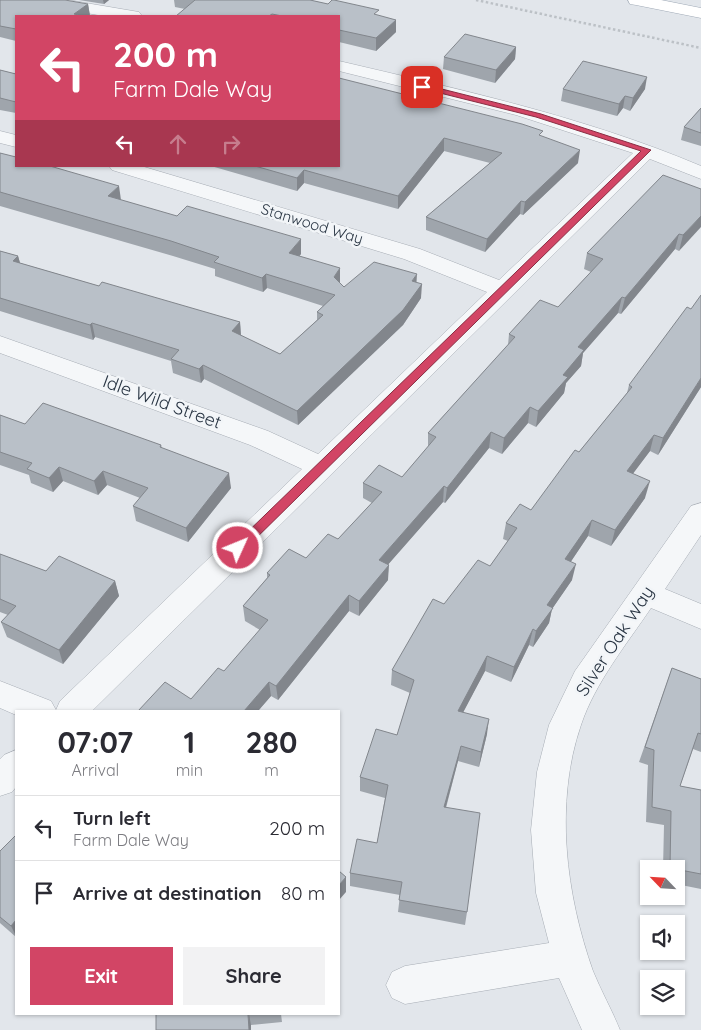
<!DOCTYPE html>
<style>
:root{--surface:#fff;--page:#f2f2f3;--text:#2b2b33;--muted:#7c7c81;--line:#e1e1e2;--accent:#d24565}
body{margin:0;font-family:Quicksand,sans-serif;background:var(--page);color:var(--text);height:100vh;display:flex;flex-direction:column;font-size:19px;white-space:nowrap}
*{box-sizing:border-box;margin:0}
p{font-size:16px;color:var(--muted)}
.icon{flex:none;width:28px;height:28px;fill:none;stroke:currentColor;stroke-width:2;stroke-linecap:round;stroke-linejoin:round}
.map{position:relative;flex:1;overflow:hidden}
.side{position:absolute;left:15px;top:710px;width:325px;height:305px;display:flex;flex-direction:column;background:var(--surface);border-radius:0px;box-shadow:0 1px 4px #0004}
.side>*{flex:none}
.top-card{position:absolute;left:15px;top:15px;width:325px;height:152px;border-radius:0px;box-shadow:0 1px 4px #0004;background:#d24565;color:#fff;overflow:hidden}
.needle{width:32px;rotate:295deg}
.tools{position:absolute;left:640px;top:860px;display:grid;gap:10px}
.tools a{display:grid;place-items:center;width:45px;height:45px;border-radius:0px;background:var(--surface);box-shadow:0 1px 4px #0004;font-size:25px}
.pin{position:absolute;display:grid;place-items:center;width:42px;height:42px;color:#fff;margin:-21px;border-radius:10px;box-shadow:0 2px 8px #0006}
.me{position:absolute;width:55px;margin:-28px;rotate:46deg;stroke-linejoin:round;filter:drop-shadow(0 0 4px #0008)}
.turn{display:flex;align-items:center;gap:18px;height:105px;padding:0 15px;font-size:22px}
.turn .icon{width:65px;height:65px;stroke-width:2.5}
.turn b{display:block;font-size:35px;line-height:42px}
.lanes{display:flex;align-items:center;height:48px;padding:0 15px;background:#0003;justify-content:center;gap:25px;direction:ltr}
.lanes .off{opacity:.35}
.eta{display:flex;justify-content:space-evenly;align-items:center;height:85px;text-align:center}
.eta b{font-size:30px;font-weight:800;line-height:35px}
.primary-button{display:flex;gap:10px;margin-top:auto;padding:10px 15px}
.primary-button a{flex:1;height:58px;border-radius:0px;background:var(--accent);color:#fff;font-size:20px;font-weight:800;line-height:58px;text-align:center}
.primary-button a+a{background:var(--page);color:var(--text)}
ul{padding:0;list-style:none}
li{display:flex;align-items:center;gap:15px;height:65px;padding:0 15px;border-top:1px solid var(--line)}
li div{flex:1}
li b{display:block;font-size:19px}
li em{font-style:normal}
.map>svg:first-child{display:block}
.lines{fill:none;stroke-linecap:round;stroke-linejoin:round}
.minor-casing{stroke:#a7adb5;stroke-width:1}
.major-casing{stroke:#a1abb7;stroke-width:1}
.path{stroke:#bcc1c6;stroke-width:2.5;stroke-dasharray:2.5 2.5;stroke-linecap:butt}
.minor{fill:#f5f7f9;fill-rule:evenodd}
.major{fill:#fff;fill-rule:evenodd}
.wall{fill:#9fa5ac}
.shaded-wall{fill:#82868c}
.building{fill:#b9c0c8;stroke:#82868c}
.route{fill:#d24565;stroke:#882d42}
.labels{text-anchor:middle;stroke-width:5;stroke-linejoin:round;paint-order:stroke}
.far-street-label{font-size:15px;fill:#293543;stroke:#f2f5f8}
.street-label{font-size:18px;fill:#293543;stroke:#f2f5f8}
</style>
<div class="map">
<svg width="701" height="1030" viewBox="0 0 701 1030">
<rect width="100%" height="100%" fill="#e2e6eb"/>
<g class="lines">
<g class="minor-casing">
<g id="minor">
<path d="M 30,0 L 68,0 L 133,11 L 139,12 L 142,16 L 104,16 L 32,4 Z"/>
<path d="M 339,61 C 462,90 585,117 701,166 L 701,179 L 650,159 L 92,711 L 16,711 L 16,715 L 0,708 L 0,681 L 51,701 L 56,710 L 60,701 L 302,469 L 250,445 L 0,353 L 0,336 L 268,431 L 318,454 L 487,292 L 404,259 L 112,170 L 109,166 L 141,166 L 420,249 L 499,280 L 633,153 L 516,115 L 339,71 Z"/>
<path d="M 0,131 L 16,135 L 16,147 L 0,143 Z"/>
<path d="M 701,503 L 701,535 L 665,589 L 701,604 L 701,629 L 651,608 C 626,645 595,683 581,725 C 554,803 566,895 593,971 C 601,991 612,1010 620,1030 L 582,1030 L 559,978 L 405,1004 L 392,998 L 386,985 L 392,972 L 405,966 L 549,943 L 536,893 L 531,830 L 537,772 L 549,725 L 575,671 L 691,506 Z"/>
<path d="M 16,750 L 16,787 L 12,792 L 0,796 L 0,759 L 4,755 Z"/>
</g>
</g>
<g class="major-casing">
<path id="major" d="M 628,0 L 661,0 L 701,8 L 701,18 L 636,5 L 630,4 Z"/>
</g>
<path class="path" d="M 476,0 L 701,48"/>
<use href="#minor" class="minor"/>
<use href="#major" class="major"/>
</g>
<g class="wall">
<path d="M 0,0 L 88,4 L 90,16 L 16,16 L 16,41 L 0,37 Z"/>
<path d="M 79,0 L 109,0 L 104,4 Z"/>
<path d="M 174,0 L 310,0 L 396,20 L 396,32 L 376,51 L 339,42 L 339,16 L 176,16 L 185,9 L 175,7 Z"/>
<path d="M 516,47 L 515,59 L 495,83 L 443,69 L 444,57 Z"/>
<path d="M 0,70 L 16,74 L 16,113 L 0,110 Z"/>
<path d="M 339,78 L 543,137 L 578,163 L 523,215 L 520,214 L 485,252 L 426,230 L 426,217 L 490,163 L 444,151 L 398,209 L 304,183 L 297,191 L 211,166 L 339,166 Z"/>
<path d="M 563,89 L 645,89 L 630,111 L 623,108 L 617,116 L 561,101 Z"/>
<path d="M 701,108 L 701,146 L 681,140 L 684,127 Z"/>
<path d="M 0,153 L 121,200 L 301,254 L 299,256 L 340,283 L 344,287 L 416,282 L 421,298 L 403,325 L 298,425 L 204,379 L 201,383 L 173,373 L 171,361 L 95,337 L 93,340 L 0,311 L 0,251 L 18,256 L 20,263 L 99,286 L 240,322 L 241,336 L 280,354 L 317,320 L 317,312 L 323,306 L 267,288 L 263,292 L 215,276 L 215,269 L 173,256 L 0,206 Z"/>
<path d="M 701,189 L 679,251 L 675,249 L 621,314 L 618,313 L 583,353 L 581,366 L 566,383 L 564,393 L 536,427 L 528,423 L 502,454 L 489,448 L 445,503 L 443,502 L 388,564 L 388,580 L 359,616 L 349,611 L 278,700 L 271,696 L 258,711 L 138,711 L 191,699 L 224,671 L 260,630 L 245,621 L 243,606 L 267,578 L 267,573 L 306,558 L 338,539 L 372,503 L 363,498 L 363,483 L 402,477 L 428,447 L 428,433 L 508,345 L 509,334 L 558,307 L 591,272 L 584,269 L 587,253 Z"/>
<path d="M 629,385 L 701,387 L 658,455 L 650,451 L 633,473 L 645,498 L 611,546 L 588,536 L 571,561 L 572,580 L 552,609 L 549,623 L 533,647 L 529,645 L 511,682 L 485,671 L 463,712 L 487,734 L 479,767 L 458,761 L 446,808 L 467,912 L 465,925 L 398,912 L 400,895 L 350,886 L 350,873 L 377,843 L 385,798 L 360,791 L 360,777 L 397,735 L 410,693 L 391,685 L 392,670 L 444,604 L 490,566 L 508,541 L 503,539 L 506,523 L 531,510 L 579,452 L 627,393 Z"/>
<path d="M 0,415 L 25,424 L 161,445 L 162,448 L 231,488 L 188,542 L 136,521 L 133,506 L 140,498 L 107,485 L 98,495 L 63,481 L 53,492 L 31,483 L 29,475 L 0,465 Z"/>
<path d="M 0,554 L 46,571 L 115,581 L 119,596 L 63,664 L 7,637 L 1,622 L 8,615 L 0,612 Z"/>
<path d="M 672,668 L 701,679 L 701,752 L 693,749 L 680,786 L 701,790 L 701,889 L 676,884 L 676,869 L 663,869 L 664,825 L 646,822 L 648,765 L 639,762 Z"/>
<path d="M 16,835 L 16,937 L 0,923 L 0,851 Z"/>
<path d="M 156,1014 L 281,1014 L 282,1022 L 251,1025 L 251,1030 L 156,1030 Z"/>
</g>
<g class="shaded-wall">
<path d="M 103,0 L 109,0 L 104,4 Z"/>
<path d="M 88,4 L 90,16 L 75,16 L 74,14 Z"/>
<path d="M 396,20 L 396,32 L 376,51 L 376,38 Z"/>
<path d="M 516,47 L 515,59 L 495,83 L 496,70 Z"/>
<path d="M 647,77 L 645,89 L 630,111 L 633,98 Z"/>
<path d="M 625,96 L 623,108 L 617,116 L 619,104 Z"/>
<path d="M 444,138 L 444,151 L 398,209 L 398,196 Z"/>
<path d="M 580,150 L 578,163 L 523,215 L 525,202 Z"/>
<path d="M 304,170 L 304,183 L 297,191 L 297,178 Z"/>
<path d="M 119,186 L 121,200 L 108,196 Z"/>
<path d="M 521,201 L 520,214 L 485,252 L 487,239 Z"/>
<path d="M 701,216 L 701,227 L 679,251 L 683,235 Z"/>
<path d="M 679,234 L 675,249 L 621,314 L 625,298 Z"/>
<path d="M 301,239 L 301,254 L 290,267 L 289,253 Z"/>
<path d="M 18,256 L 22,270 L 13,261 Z"/>
<path d="M 340,268 L 340,283 L 334,277 Z"/>
<path d="M 266,274 L 267,288 L 263,292 L 262,278 Z"/>
<path d="M 417,274 L 416,289 L 412,281 Z"/>
<path d="M 422,284 L 421,298 L 403,325 L 298,425 L 297,411 Z"/>
<path d="M 622,297 L 618,313 L 583,353 L 581,366 L 566,383 L 564,393 L 536,427 L 538,411 L 578,347 Z"/>
<path d="M 240,322 L 241,336 L 232,331 Z"/>
<path d="M 92,323 L 95,337 L 93,340 L 90,325 Z"/>
<path d="M 203,365 L 204,379 L 201,383 L 199,369 Z"/>
<path d="M 701,378 L 701,387 L 658,455 L 663,438 Z"/>
<path d="M 530,407 L 528,423 L 502,454 L 504,438 Z"/>
<path d="M 491,432 L 489,448 L 445,503 L 447,488 Z"/>
<path d="M 654,435 L 650,451 L 623,487 L 627,471 Z"/>
<path d="M 59,467 L 63,481 L 53,492 L 49,478 Z"/>
<path d="M 103,471 L 107,485 L 98,495 L 94,481 Z"/>
<path d="M 229,473 L 231,488 L 188,542 L 186,528 Z"/>
<path d="M 650,481 L 645,498 L 611,546 L 615,530 Z"/>
<path d="M 444,486 L 443,502 L 379,575 L 379,560 Z"/>
<path d="M 592,520 L 588,536 L 562,575 L 565,559 Z"/>
<path d="M 576,564 L 572,580 L 552,609 L 549,623 L 533,647 L 536,631 L 547,605 Z"/>
<path d="M 389,565 L 388,580 L 359,616 L 359,601 Z"/>
<path d="M 115,581 L 119,596 L 63,664 L 59,650 Z"/>
<path d="M 349,595 L 349,611 L 278,700 L 276,686 Z"/>
<path d="M 533,629 L 529,645 L 511,682 L 514,667 Z"/>
<path d="M 487,656 L 485,671 L 456,726 L 458,711 Z"/>
<path d="M 269,682 L 271,696 L 258,711 L 244,711 Z"/>
<path d="M 489,719 L 487,734 L 479,767 L 481,752 Z"/>
<path d="M 461,746 L 458,761 L 442,821 L 444,807 Z"/>
<path d="M 346,877 L 346,892 L 339,900 L 339,885 Z"/>
<path d="M 16,920 L 16,936 L 11,926 Z"/>
<path d="M 249,1014 L 251,1025 L 251,1030 L 249,1030 Z"/>
</g>
<g class="building">
<path d="M 0,0 L 65,0 L 88,4 L 74,14 L 83,16 L 16,16 L 16,29 L 0,26 Z"/>
<path d="M 195,0 L 310,0 L 328,4 L 332,0 L 334,0 L 379,10 L 374,14 L 396,20 L 376,38 L 339,30 L 339,16 L 282,16 L 272,14 L 269,16 L 176,16 Z"/>
<path d="M 465,34 L 516,47 L 496,70 L 444,57 Z"/>
<path d="M 583,61 L 647,77 L 633,98 L 625,96 L 619,104 L 563,89 Z"/>
<path d="M 0,70 L 16,74 L 16,102 L 0,98 Z"/>
<path d="M 339,78 L 522,124 L 543,131 L 539,135 L 580,150 L 525,202 L 521,201 L 487,239 L 426,217 L 502,153 L 444,138 L 398,196 L 304,170 L 297,178 L 255,166 L 339,166 Z"/>
<path d="M 701,108 L 701,133 L 684,127 Z"/>
<path d="M 0,153 L 16,157 L 16,166 L 50,166 L 119,186 L 108,196 L 177,216 L 187,206 L 301,239 L 289,253 L 340,268 L 334,277 L 344,287 L 374,262 L 417,274 L 412,281 L 422,284 L 403,310 L 297,411 L 203,365 L 199,369 L 171,359 L 179,350 L 92,323 L 90,325 L 0,298 L 0,251 L 18,256 L 13,261 L 99,286 L 102,282 L 240,322 L 232,331 L 280,354 L 323,315 L 317,312 L 335,295 L 266,274 L 262,278 L 214,262 L 219,257 L 171,241 L 0,192 Z"/>
<path d="M 663,175 L 701,189 L 701,216 L 683,235 L 679,234 L 625,298 L 622,297 L 578,347 L 584,350 L 563,375 L 568,377 L 538,411 L 530,407 L 504,438 L 491,432 L 447,488 L 444,486 L 379,560 L 389,565 L 359,601 L 349,595 L 276,686 L 269,682 L 244,711 L 138,711 L 165,682 L 191,699 L 218,668 L 224,671 L 268,620 L 243,606 L 270,575 L 267,573 L 289,549 L 306,558 L 328,534 L 338,539 L 382,492 L 363,483 L 379,465 L 402,477 L 436,437 L 428,433 L 515,337 L 509,334 L 540,300 L 558,307 L 603,259 L 587,253 Z"/>
<path d="M 701,295 L 701,378 L 663,438 L 654,435 L 627,471 L 650,481 L 615,530 L 592,520 L 565,559 L 576,564 L 547,605 L 553,608 L 536,631 L 533,629 L 514,667 L 487,656 L 458,711 L 489,719 L 481,752 L 461,746 L 444,807 L 480,813 L 467,912 L 399,900 L 402,882 L 350,873 L 357,839 L 377,843 L 388,785 L 360,777 L 376,729 L 397,735 L 414,680 L 392,670 L 433,599 L 444,604 L 478,560 L 490,566 L 517,528 L 506,523 L 520,504 L 531,510 L 575,450 L 579,452 L 632,387 L 629,385 L 687,307 L 691,309 Z"/>
<path d="M 43,403 L 161,445 L 160,447 L 229,473 L 186,528 L 133,506 L 148,488 L 103,471 L 94,481 L 59,467 L 49,478 L 27,469 L 32,463 L 0,452 L 0,415 L 25,424 Z"/>
<path d="M 0,554 L 46,571 L 59,556 L 115,581 L 59,650 L 1,622 L 16,606 L 0,599 Z"/>
<path d="M 672,668 L 701,679 L 701,734 L 698,733 L 680,786 L 701,790 L 701,874 L 670,868 L 671,811 L 652,807 L 654,750 L 645,747 Z"/>
<path d="M 16,835 L 16,920 L 11,926 L 0,917 L 0,851 Z"/>
<path d="M 339,871 L 346,877 L 339,885 Z"/>
<path d="M 156,1014 L 248,1014 L 249,1030 L 156,1030 Z"/>
</g>
<path class="route" d="M 422,84 L 541,114 L 651,150 L 243,551 L 234,551 L 233,548 L 234,545 L 641,151 L 536,117 L 420,88 L 419,87 Z"/>
<g class="labels">
<g class="far-street-label">
<text transform="translate(312 224) rotate(17)" y="5">Stanwood Way</text>
</g>
<g class="street-label">
<text transform="translate(162 402) rotate(20)" y="6">Idle Wild Street</text>
<text transform="translate(615 641) rotate(-57)" y="6">Silver Oak Way</text>
</g>
</g>
</svg>
<div class="tools">
<a><svg class="needle" viewBox="-14 -14 28 28"><path d="M0-13l5 13h-10z" fill="#e53935"/><path d="M0 13l5-13h-10z" fill="#7c7c81"/></svg></a>
<a><svg class="icon" aria-label="sound" viewBox="0 0 24 24"><path d="M4 9h4l5-4v14l-5-4H4zM17 9q2 3 0 6"/></svg></a>
<a><svg class="icon" aria-label="layers" viewBox="0 0 24 24"><path d="M12 4l9 5-9 5-9-5zM3 14l9 5 9-5"/></svg></a>
</div>
<div class="pin" style="left:422px;top:87px;background:#d93025"><svg class="icon" aria-label="arrive" viewBox="0 0 24 24"><path d="M6 21V4h12l-3 4 3 4H6"/></svg></div>
<svg class="me" style="left:238px;top:548px" viewBox="-20 -20 40 40"><circle r="17" fill="#d24565" stroke="#fff" stroke-width="3"/><path d="M0-11L8 9 0 5-8 9z" fill="#fff"/></svg>
<div class="top-card">
<div class="turn"><svg class="icon" aria-label="left" viewBox="0 0 24 24"><path d="M17 20v-9H6M10 6l-5 5 5 5"/></svg><div><b>200 m</b>Farm Dale Way</div></div>
<div class="lanes"><svg class="icon" aria-label="left" viewBox="0 0 24 24"><path d="M17 20v-9H6M10 6l-5 5 5 5"/></svg><svg class="icon off" aria-label="ahead" viewBox="0 0 24 24"><path d="M12 20V5M6 11l6-6 6 6"/></svg><svg class="icon off" aria-label="right" viewBox="0 0 24 24"><path d="M7 20v-9h11M14 6l5 5-5 5"/></svg></div>
</div>
<section class="side">
<div class="eta">
<div><b>07:07</b><p>Arrival</p></div>
<div><b>1</b><p>min</p></div>
<div><b>280</b><p>m</p></div>
</div>
<ul>
<li><svg class="icon" aria-label="left" viewBox="0 0 24 24"><path d="M17 20v-9H6M10 6l-5 5 5 5"/></svg><div><b>Turn left</b><p>Farm Dale Way</p></div><em>200 m</em></li>
<li><svg class="icon" aria-label="arrive" viewBox="0 0 24 24"><path d="M6 21V4h12l-3 4 3 4H6"/></svg><div><b>Arrive at destination</b></div><em>80 m</em></li>
</ul>
<div class="primary-button"><a>Exit</a><a>Share</a></div>
</section>
</div>
